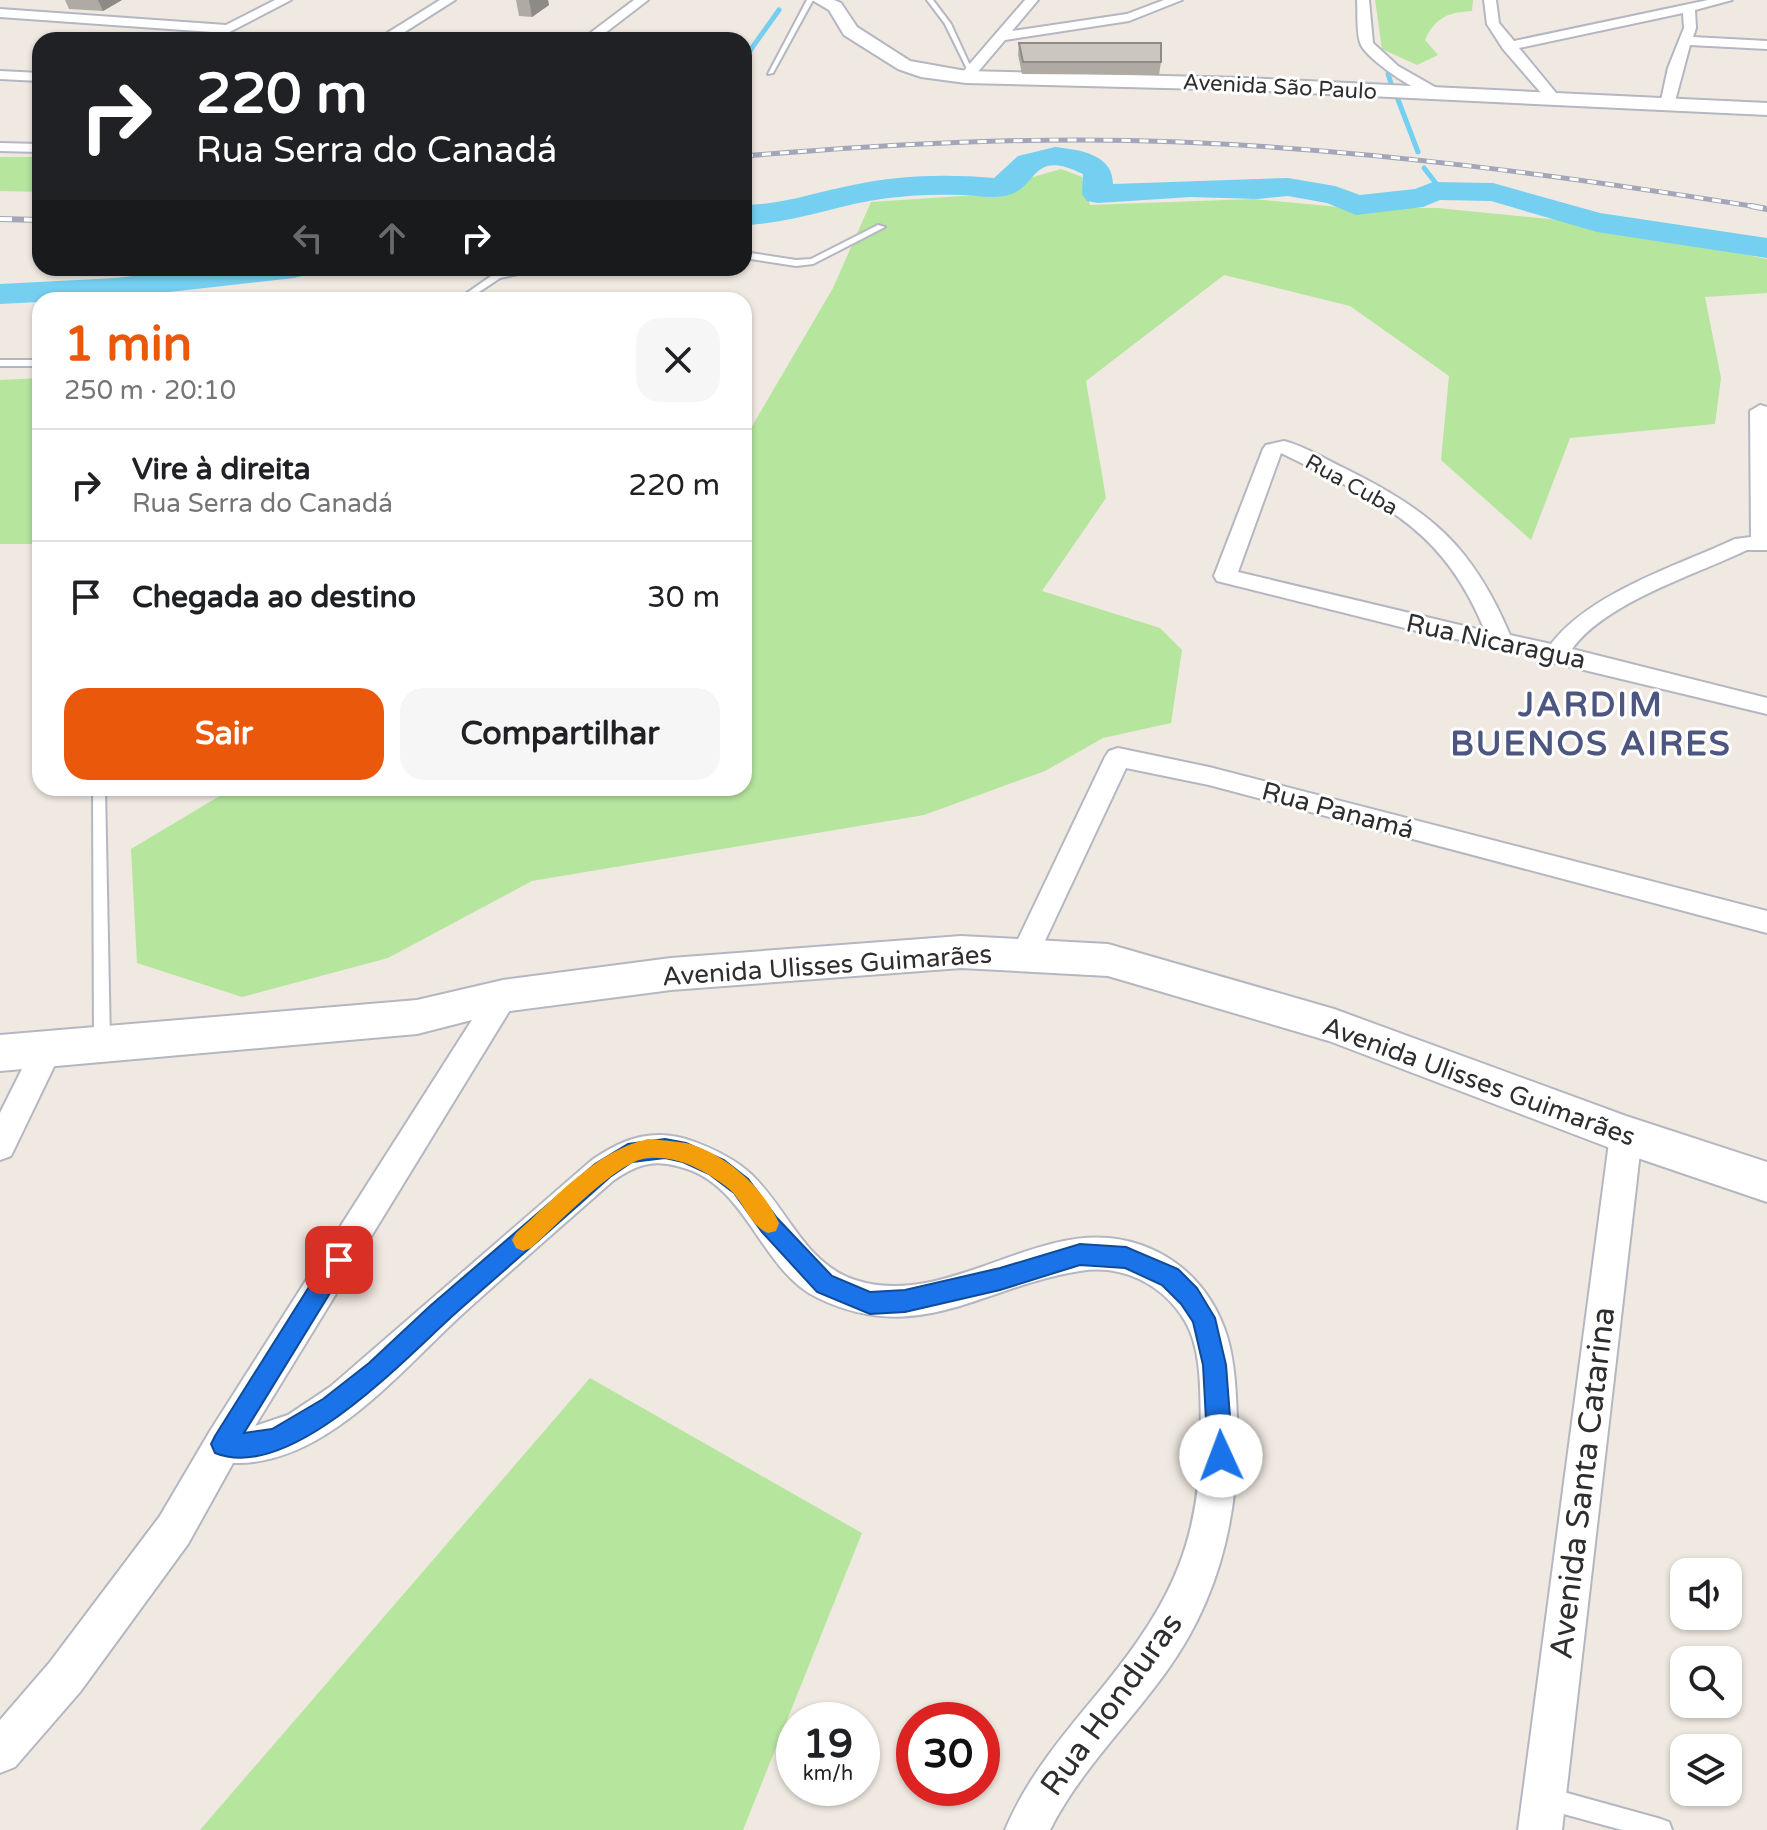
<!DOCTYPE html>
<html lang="pt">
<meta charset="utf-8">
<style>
:root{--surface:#fff;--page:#f6f6f6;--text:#202124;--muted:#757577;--line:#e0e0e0;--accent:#ea580c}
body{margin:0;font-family:"Varela Round",sans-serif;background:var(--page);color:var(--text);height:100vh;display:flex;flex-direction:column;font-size:30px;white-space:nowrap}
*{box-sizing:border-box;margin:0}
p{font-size:26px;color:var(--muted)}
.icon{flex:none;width:44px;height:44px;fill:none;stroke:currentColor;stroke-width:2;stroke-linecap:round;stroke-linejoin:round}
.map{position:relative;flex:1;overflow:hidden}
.drawer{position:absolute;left:32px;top:292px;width:720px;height:504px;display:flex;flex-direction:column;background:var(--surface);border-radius:24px;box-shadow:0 2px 6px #0004}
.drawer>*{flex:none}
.hud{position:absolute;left:32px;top:32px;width:720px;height:244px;border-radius:24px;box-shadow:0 2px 6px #0004;background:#202124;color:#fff;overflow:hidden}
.fabs{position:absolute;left:1670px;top:1558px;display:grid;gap:16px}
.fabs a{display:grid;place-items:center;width:72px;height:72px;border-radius:16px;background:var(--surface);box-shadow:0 2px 6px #0004;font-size:40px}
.speed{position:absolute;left:776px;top:1702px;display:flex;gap:16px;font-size:40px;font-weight:700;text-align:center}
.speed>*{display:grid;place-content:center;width:104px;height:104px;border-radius:50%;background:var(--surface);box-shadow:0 2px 6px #0004;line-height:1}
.speed small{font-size:20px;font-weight:400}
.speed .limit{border:12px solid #d22;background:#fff;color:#111}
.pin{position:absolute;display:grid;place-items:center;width:68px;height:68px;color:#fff;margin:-34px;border-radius:16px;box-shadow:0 4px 12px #0006}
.me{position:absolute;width:88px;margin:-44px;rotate:358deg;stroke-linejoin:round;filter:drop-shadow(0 0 6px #0008)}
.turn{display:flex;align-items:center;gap:28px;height:168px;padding:0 32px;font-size:36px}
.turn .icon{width:104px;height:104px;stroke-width:2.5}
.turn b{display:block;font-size:56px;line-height:68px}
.lanes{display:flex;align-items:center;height:76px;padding:0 32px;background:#0003;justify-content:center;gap:40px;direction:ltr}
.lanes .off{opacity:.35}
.round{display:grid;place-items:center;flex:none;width:84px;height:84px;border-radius:24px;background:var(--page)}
.overview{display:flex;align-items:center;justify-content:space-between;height:136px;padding:0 32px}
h1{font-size:48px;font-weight:800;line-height:60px;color:var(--accent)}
.primary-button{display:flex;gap:16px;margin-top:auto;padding:16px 32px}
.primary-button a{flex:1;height:92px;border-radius:24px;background:var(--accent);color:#fff;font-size:32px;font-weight:800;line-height:92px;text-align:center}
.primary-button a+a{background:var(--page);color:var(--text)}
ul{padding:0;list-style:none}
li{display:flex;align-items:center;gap:24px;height:112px;padding:0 32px;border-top:2px solid var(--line)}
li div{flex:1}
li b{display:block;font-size:30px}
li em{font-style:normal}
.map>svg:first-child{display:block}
.green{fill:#b6e59e}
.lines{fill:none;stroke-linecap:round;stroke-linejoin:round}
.stream{stroke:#75cff0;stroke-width:5}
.river{fill:#75cff0;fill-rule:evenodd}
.service-casing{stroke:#b4b7c1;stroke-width:4}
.minor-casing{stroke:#b4b7c1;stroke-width:4}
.secondary-casing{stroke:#b4b7c1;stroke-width:4}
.service{fill:#fff;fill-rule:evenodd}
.minor{fill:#fff;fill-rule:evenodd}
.secondary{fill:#fff;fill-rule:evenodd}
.rail-far1-casing{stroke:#a3a6b8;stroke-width:5}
.rail-casing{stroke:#a3a6b8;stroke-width:6}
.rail-far1{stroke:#fff;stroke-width:3;stroke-dasharray:9;stroke-linecap:butt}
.rail{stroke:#fff;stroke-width:4;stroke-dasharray:12;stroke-linecap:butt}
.wall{fill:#afaba4}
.shaded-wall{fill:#8e8b86}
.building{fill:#cbc7bf;stroke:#8e8b86;stroke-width:2}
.route{fill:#1a73e8;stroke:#114b97;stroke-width:2}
.slow{fill:#f59e0b}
.labels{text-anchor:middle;stroke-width:6;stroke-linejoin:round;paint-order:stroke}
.far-street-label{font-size:22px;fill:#2e2e2e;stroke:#fff}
.street-label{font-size:26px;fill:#2e2e2e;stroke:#fff}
.near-street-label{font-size:32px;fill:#2e2e2e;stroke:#fff}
.district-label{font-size:34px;font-weight:bold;letter-spacing:2px;fill:#4d5680;stroke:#fff}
</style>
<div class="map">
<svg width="1767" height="1830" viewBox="0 0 1767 1830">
<rect width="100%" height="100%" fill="#efe9e1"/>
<g class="green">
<path d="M 1375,0 L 1473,0 L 1472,11 C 1448,12 1435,18 1425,40 L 1438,55 L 1417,65 L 1382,49 Z"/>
<path d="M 0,157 L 40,157 L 40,192 L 0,191 Z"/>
<path d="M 1061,169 L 1082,177 L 1090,205 L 1253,199 L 1349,208 L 1437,208 L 1579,222 L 1767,259 L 1767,293 L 1705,297 L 1721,378 L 1715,424 L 1570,438 L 1531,540 L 1441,460 L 1449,376 L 1350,306 L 1224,275 L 1086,381 L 1106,498 L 1042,591 L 1160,628 L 1182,650 L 1171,723 L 1103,738 L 1045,771 L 924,815 L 532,881 L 388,958 L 242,997 L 137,963 L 131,849 L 233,788 L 744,788 L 744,440 L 833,288 L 871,202 L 1007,193 L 1019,181 Z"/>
<path d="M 40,378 L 40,544 L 0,544 L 0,380 Z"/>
<path d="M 590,1378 L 862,1533 L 743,1830 L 200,1830 Z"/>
</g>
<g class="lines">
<g class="stream">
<path d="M 744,59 L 779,10"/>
<path d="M 1388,74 L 1392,86"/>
<path d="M 1397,97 L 1418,152"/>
<path d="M 1424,168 L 1442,191"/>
</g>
<g class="river">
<path d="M 1055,147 C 1080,150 1113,154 1113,184 L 1288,178 L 1335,186 L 1360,195 L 1415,189 L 1433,182 L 1493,183 L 1600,213 L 1767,238 L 1767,258 L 1597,232 L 1491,201 L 1440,200 L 1423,207 L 1356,215 L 1327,203 L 1288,196 L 1258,199 L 1191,197 L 1098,203 L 1087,201 L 1082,194 L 1083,174 C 1028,147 1040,190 1004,196 C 990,199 975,195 961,195 C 937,194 912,195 888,198 C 839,204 793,224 744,225 L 744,205 C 782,205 816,192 853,185 C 899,175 946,174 994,178 L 1018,156 Z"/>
<path d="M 203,268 L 311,268 L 306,275 L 294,278 L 116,298 L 0,304 L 0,284 L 116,278 Z"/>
</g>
<g class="service-casing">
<g id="service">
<path d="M 807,0 L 813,0 L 773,73 L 768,74 Z"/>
<path d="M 927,0 L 933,0 L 951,24 L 973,72 L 968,71 L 945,24 Z"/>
<path d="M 878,225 L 885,227 L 813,264 L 796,266 L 744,258 L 744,252 L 796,260 L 811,259 Z"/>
<path d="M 528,268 L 546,268 L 500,278 L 467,300 L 457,300 L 494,274 Z"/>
<rect x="0" y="360" width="40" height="6"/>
<path d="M 93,788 L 105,788 L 110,1042 L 107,1047 L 102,1048 L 97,1047 L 94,1042 Z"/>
<path d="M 1549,1788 L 1661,1819 L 1669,1822 L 1672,1830 L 1622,1830 L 1549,1810 L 1541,1807 L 1538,1799 L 1541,1791 Z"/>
</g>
</g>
<g class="minor-casing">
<g id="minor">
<path d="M 275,0 L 291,0 L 214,40 L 208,36 L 212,32 L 0,17 L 0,9 L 226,25 Z"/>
<path d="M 440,0 L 455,0 L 392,40 L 376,40 Z"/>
<path d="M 634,0 L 648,0 L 596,40 L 581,40 Z"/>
<path d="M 1025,0 L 1038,0 L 1012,31 L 1127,14 L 1164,0 L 1182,0 L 1129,21 L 1005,40 L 971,80 L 961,80 L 961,74 Z"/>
<path d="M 1357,0 L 1369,0 L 1373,43 L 1398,66 L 1440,90 L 1440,96 C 1423,98 1369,61 1361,45 C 1356,34 1358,13 1357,0 Z"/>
<path d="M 1484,0 L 1496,0 L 1499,23 L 1514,41 L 1708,0 L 1732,0 L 1695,10 L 1696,28 L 1693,37 L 1767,41 L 1767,49 L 1690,45 L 1674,105 L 1667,109 L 1660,105 L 1668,68 L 1684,28 L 1683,13 L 1519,48 L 1561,99 L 1554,103 L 1549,102 L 1503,49 L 1487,24 Z"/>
<path d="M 0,71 L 40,73 L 40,81 L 0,79 Z"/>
<path d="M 0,143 L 40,144 L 40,152 L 0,151 Z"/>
<path d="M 1760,405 L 1767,407 L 1767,550 L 1747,550 C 1695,575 1606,602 1572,649 L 1767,698 L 1767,714 L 1555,663 L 1533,655 L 1417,631 L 1217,581 L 1214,576 L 1263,449 L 1266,445 L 1284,441 C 1305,446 1326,460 1346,469 C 1432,512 1472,546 1510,635 L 1551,644 C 1591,592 1677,566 1735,539 L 1751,537 L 1750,411 ZM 1281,453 C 1378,501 1442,525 1485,631 L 1238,572 Z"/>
<path d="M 1118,748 L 1209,767 L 1767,911 L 1767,933 L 1209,785 L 1126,768 L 1035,962 L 1025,966 L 1015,962 L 1011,954 L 1105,757 L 1109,751 Z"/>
<path d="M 503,984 L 513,987 L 518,996 L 513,1005 L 255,1426 L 288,1415 L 330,1387 L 592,1160 C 625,1137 656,1127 695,1142 C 716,1150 735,1159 751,1174 C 787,1208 805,1264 855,1280 C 940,1308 1026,1230 1109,1238 C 1167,1244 1210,1282 1227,1336 C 1235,1363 1236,1392 1237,1420 C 1240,1511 1220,1598 1166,1672 C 1128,1725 1079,1772 1050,1830 L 1005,1830 C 1028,1775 1065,1733 1102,1688 C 1174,1600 1202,1538 1201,1424 C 1200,1391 1202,1350 1185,1321 C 1163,1284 1122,1264 1080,1271 C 983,1286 920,1347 818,1298 C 758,1269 748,1182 677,1166 C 651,1159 635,1166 614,1180 C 565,1223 516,1266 467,1310 C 403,1367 327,1466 233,1463 L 188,1544 L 80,1692 L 15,1767 L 0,1773 L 0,1720 L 50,1662 L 160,1516 L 210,1431 L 493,987 Z"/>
<path d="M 47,1037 L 58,1041 L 62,1050 L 11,1156 L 0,1160 L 0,1113 L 36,1041 Z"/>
<path d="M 1626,1121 L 1637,1125 L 1642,1135 L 1562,1830 L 1518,1830 L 1610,1135 L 1615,1125 Z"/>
</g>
</g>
<g class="secondary-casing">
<g id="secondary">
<path d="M 812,0 L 834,0 L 841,3 L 857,27 L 910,61 L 966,71 L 1244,78 L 1767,103 L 1767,115 L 1244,90 L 966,83 L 921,77 L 898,69 L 844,35 L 829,10 Z"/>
<path d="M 961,936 L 1108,944 L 1334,1009 L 1626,1116 L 1767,1162 L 1767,1202 L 1626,1154 L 1329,1041 L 1108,976 L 961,968 L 671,990 L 503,1012 L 417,1034 L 0,1071 L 0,1035 L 417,1000 L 503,980 L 671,958 Z"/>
</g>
</g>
<use href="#service" class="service"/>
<use href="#minor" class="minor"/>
<use href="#secondary" class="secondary"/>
<g class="rail-far1-casing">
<path id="rail-far1" d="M 744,156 C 889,144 1034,136 1180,142 C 1376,150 1571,177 1764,208"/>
</g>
<g class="rail-casing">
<g id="rail">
<path d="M 1751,206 L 1767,209"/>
<path d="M 0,219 L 40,220"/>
</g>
</g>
<use href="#rail-far1" class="rail-far1"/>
<use href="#rail" class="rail"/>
</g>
<g class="wall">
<path d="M 65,0 L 122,0 L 103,11 L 69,9 Z"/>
<path d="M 516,0 L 548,0 L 549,5 L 532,17 L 519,16 Z"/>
<path d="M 1019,43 L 1161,62 L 1159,75 L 1022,74 L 1018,55 Z"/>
</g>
<g class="shaded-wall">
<path d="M 98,0 L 122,0 L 103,11 Z"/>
<path d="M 529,0 L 548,0 L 549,5 L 532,17 Z"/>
</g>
<path class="building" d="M 1019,43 L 1161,43 L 1161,62 L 1023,62 Z"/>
<path class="route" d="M 665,1139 L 686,1143 L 724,1160 L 748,1179 L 777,1218 L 832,1276 L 870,1292 L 905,1290 L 1000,1268 L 1080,1244 L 1126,1247 L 1178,1269 L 1197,1288 L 1215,1318 L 1226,1365 L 1233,1456 L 1229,1465 L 1221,1468 L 1212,1465 L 1208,1456 L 1203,1365 L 1193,1322 L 1181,1304 L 1162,1285 L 1125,1268 L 1080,1265 L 1000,1290 L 905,1312 L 870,1314 L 817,1292 L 762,1232 L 734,1193 L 709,1174 L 683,1162 L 665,1158 L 632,1162 L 610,1177 C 560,1222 509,1266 458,1311 C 407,1356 291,1484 215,1453 L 211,1444 L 215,1436 L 331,1252 L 339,1249 L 346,1252 L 350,1260 L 346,1267 L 244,1433 L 272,1429 L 323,1399 L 369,1363 L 430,1306 L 595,1164 L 628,1144 Z"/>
<path class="slow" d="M 648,1139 C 660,1140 674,1141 686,1143 C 725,1153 763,1187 779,1223 L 776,1231 L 768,1233 C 750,1226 743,1200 728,1188 C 704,1170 679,1156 648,1158 C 619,1159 555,1227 531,1248 L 523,1251 L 516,1248 L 512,1240 L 516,1233 C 556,1198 595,1151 648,1139 Z"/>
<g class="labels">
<g class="far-street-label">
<text transform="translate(1280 86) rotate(3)" y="8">Avenida São Paulo</text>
<text transform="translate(1352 484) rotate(29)" y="8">Rua Cuba</text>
</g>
<g class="street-label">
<text transform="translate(1496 641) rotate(12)" y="9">Rua Nicaragua</text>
<text transform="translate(1338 810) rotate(15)" y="9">Rua Panamá</text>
<text transform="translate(827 965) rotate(-4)" y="9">Avenida Ulisses Guimarães</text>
<text transform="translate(1479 1081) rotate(20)" y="9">Avenida Ulisses Guimarães</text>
</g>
<g class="near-street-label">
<text transform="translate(1582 1483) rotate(-83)" y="11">Avenida Santa Catarina</text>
<text transform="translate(1111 1704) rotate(-54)" y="11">Rua Honduras</text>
</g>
<g class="district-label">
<text x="1591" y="716">JARDIM<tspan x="1591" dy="39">BUENOS AIRES</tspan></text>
</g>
</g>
</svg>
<div class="fabs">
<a><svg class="icon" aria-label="sound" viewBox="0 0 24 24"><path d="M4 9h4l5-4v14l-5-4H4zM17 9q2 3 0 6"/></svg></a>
<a><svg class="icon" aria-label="search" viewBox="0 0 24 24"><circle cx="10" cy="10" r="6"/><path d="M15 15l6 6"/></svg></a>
<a><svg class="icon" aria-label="layers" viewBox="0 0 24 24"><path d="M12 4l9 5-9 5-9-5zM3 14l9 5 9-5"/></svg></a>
</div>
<div class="speed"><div>19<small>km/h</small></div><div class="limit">30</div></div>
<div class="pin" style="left:339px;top:1260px;background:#d93025"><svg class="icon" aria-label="arrive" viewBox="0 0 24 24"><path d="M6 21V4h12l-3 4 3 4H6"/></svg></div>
<svg class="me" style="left:1221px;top:1456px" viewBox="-20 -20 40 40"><circle r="19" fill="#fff"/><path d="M0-13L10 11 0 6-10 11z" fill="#1a73e8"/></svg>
<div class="hud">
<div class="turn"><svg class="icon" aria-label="right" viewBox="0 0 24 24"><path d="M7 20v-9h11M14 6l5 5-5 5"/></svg><div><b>220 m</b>Rua Serra do Canadá</div></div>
<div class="lanes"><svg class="icon off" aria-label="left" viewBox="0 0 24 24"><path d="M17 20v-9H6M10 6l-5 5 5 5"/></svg><svg class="icon off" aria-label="ahead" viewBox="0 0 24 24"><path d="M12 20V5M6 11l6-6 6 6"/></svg><svg class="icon" aria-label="right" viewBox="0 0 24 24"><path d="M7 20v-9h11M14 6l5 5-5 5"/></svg></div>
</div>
<section class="drawer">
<div class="overview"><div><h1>1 min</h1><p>250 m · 20:10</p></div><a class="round"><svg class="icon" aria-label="close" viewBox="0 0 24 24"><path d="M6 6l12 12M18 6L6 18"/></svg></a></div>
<ul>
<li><svg class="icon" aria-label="right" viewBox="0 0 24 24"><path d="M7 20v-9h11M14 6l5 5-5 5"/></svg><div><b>Vire à direita</b><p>Rua Serra do Canadá</p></div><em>220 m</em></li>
<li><svg class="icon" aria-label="arrive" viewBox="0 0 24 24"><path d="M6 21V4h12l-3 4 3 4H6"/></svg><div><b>Chegada ao destino</b></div><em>30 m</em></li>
</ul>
<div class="primary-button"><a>Sair</a><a>Compartilhar</a></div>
</section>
</div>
